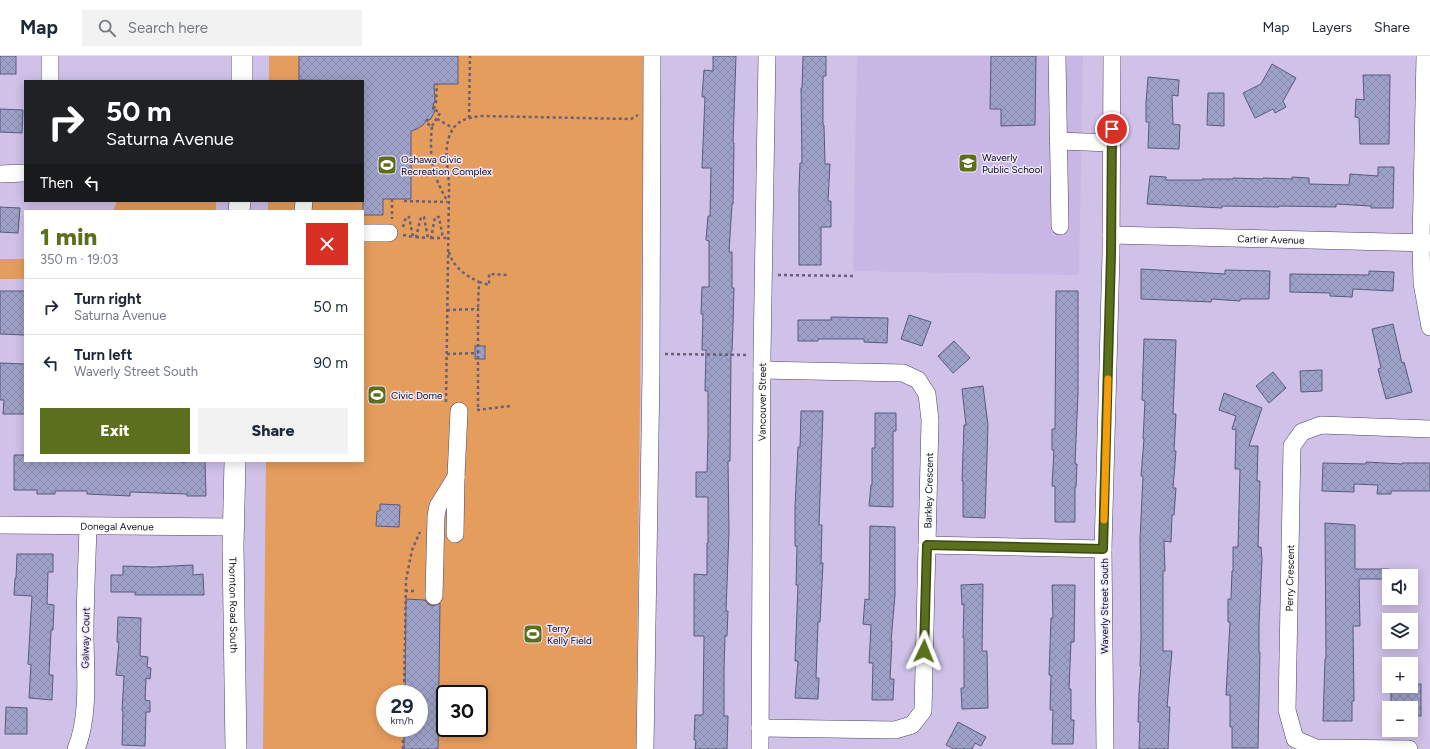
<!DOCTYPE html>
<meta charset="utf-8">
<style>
:root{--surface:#fff;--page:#f2f2f3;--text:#1f2937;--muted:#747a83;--line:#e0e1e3;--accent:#5c6f1c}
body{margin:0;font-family:Figtree,sans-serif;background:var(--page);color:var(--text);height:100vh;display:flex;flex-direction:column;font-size:15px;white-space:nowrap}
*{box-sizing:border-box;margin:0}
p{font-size:13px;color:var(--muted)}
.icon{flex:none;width:22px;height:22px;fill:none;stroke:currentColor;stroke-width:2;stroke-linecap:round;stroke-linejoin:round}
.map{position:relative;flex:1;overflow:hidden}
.details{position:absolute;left:24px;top:154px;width:340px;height:252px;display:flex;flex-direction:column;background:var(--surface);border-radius:0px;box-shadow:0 2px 10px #0003}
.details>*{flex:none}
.top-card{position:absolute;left:24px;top:24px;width:340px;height:122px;border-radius:0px;box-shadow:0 2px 10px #0003;background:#202124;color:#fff;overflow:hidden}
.controls{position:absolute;left:1382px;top:513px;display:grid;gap:8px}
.controls a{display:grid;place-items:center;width:36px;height:36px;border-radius:0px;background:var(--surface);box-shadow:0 2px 10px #0003;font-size:20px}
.speed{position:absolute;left:376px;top:629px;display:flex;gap:8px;font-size:20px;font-weight:700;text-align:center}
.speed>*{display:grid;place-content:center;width:52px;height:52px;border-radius:50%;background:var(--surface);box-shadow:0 2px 10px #0003;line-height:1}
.speed small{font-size:10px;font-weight:400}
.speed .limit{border:2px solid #111;border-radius:6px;background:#fff;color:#111}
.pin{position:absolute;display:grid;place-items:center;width:34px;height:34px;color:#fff;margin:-17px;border:2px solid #fff;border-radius:50%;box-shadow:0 1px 4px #0007}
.me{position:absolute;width:44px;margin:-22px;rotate:2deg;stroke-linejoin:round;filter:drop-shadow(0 0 3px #0008)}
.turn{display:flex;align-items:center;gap:14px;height:84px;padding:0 16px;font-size:18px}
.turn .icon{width:52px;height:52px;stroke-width:2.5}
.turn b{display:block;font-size:28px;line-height:34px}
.then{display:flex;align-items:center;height:38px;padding:0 16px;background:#0003;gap:8px;font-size:15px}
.round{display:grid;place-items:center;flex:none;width:42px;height:42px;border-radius:0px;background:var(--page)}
.overview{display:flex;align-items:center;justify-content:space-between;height:68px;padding:0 16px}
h1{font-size:24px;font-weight:800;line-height:30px;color:var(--accent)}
.cta{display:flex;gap:8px;margin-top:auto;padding:8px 16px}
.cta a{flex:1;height:46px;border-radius:0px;background:var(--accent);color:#fff;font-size:16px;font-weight:800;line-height:46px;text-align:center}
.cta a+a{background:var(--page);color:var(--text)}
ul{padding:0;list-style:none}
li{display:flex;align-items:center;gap:12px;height:56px;padding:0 16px;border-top:1px solid var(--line)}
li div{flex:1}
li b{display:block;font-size:15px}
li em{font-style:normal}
header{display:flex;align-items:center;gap:24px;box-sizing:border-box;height:56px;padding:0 20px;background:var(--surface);border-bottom:1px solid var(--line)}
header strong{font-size:19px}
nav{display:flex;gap:22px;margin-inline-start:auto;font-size:14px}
.search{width:280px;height:36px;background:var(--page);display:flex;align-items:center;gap:10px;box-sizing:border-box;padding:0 14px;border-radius:0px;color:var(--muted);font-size:15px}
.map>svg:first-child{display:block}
.built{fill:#c8b7e5}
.park{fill:#e59d5e;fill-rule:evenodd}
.building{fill:url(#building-cross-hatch);stroke:#585a7d}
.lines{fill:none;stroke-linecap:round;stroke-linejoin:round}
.minor-casing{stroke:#504364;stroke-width:18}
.major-casing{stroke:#504364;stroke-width:22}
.path{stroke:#695f78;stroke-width:2.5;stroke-dasharray:3 3;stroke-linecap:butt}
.minor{stroke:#fff;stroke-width:17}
.major{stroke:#fff;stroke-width:21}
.route-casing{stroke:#3c4812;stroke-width:10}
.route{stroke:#5c6f1c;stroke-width:7}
.slow{stroke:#f59e0b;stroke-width:7}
.labels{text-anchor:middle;stroke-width:3;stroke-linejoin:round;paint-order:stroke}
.poi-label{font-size:10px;fill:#110c19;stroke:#ede6fa;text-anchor:start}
.street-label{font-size:10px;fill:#110c19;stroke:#ede6fa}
</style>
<header>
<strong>Map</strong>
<div class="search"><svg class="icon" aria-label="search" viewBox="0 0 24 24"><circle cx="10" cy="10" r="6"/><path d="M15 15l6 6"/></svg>Search here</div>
<nav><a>Map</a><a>Layers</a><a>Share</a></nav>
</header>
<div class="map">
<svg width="1430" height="693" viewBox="0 0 1430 693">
<defs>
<pattern id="building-cross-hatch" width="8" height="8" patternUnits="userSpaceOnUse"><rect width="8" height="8" fill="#9fa2c8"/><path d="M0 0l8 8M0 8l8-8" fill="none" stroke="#888aab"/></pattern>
</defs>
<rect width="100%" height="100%" fill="#cfc1e8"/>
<path class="built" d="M 857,0 L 1083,0 L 1079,219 L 853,215 Z"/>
<g class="park">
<path d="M 269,0 L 644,0 L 636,693 L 263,693 L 266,405 L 363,405 L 363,155 L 268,155 L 268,145 L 363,145 L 363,25 L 269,25 ZM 385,638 L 419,638 L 419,672 L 385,672 ZM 445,638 L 479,638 L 479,672 L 445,672 Z"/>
<path d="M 117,145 L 216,145 L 216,155 L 113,155 Z"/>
<rect x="0" y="203" width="25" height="20"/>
</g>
<g class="building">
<rect x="0" y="0" width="16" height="18"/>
<path d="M 299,0 L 458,0 L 458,28 L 434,28 L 435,44 L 432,53 L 435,55 L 430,64 L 427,63 L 423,69 L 417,73 L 411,75 L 411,143 L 383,143 L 383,159 L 363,159 L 363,25 L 299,24 Z"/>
<path d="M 713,0 L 736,0 L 733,87 L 734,87 L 733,148 L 732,148 L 729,196 L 732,196 L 732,232 L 734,232 L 733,268 L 732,295 L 731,295 L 730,405 L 728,405 L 729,475 L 726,555 L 728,555 L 727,580 L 725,580 L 724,614 L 724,660 L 728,660 L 727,693 L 695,693 L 696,684 L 694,684 L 695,659 L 703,659 L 704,580 L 694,580 L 694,518 L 707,519 L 707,487 L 708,487 L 708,441 L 696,441 L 696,416 L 707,416 L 708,379 L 708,335 L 705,335 L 706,294 L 702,294 L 703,258 L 701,258 L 702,231 L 709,231 L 709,185 L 706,184 L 708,160 L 710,160 L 711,112 L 702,112 L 705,41 L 702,41 L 704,14 L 713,15 Z"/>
<path d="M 803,0 L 826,0 L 826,20 L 823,20 L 823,69 L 824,69 L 825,108 L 830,108 L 828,145 L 831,145 L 831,171 L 821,171 L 821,209 L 799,209 L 799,134 L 800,107 L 802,107 L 801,32 L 802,32 Z"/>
<path d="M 991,0 L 1036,0 L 1035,69 L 1001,70 L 1001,53 L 990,53 Z"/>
<path d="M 1272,8 L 1296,22 L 1283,45 L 1286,51 L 1275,57 L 1273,53 L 1255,62 L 1243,37 L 1261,28 Z"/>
<path d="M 1363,19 L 1390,19 L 1389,88 L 1360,88 L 1359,62 L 1355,61 L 1356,43 L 1364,44 Z"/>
<path d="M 1148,21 L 1179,24 L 1178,40 L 1172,39 L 1173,68 L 1180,69 L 1179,93 L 1148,92 L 1149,66 L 1146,66 L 1146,47 Z"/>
<path d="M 1208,37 L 1224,37 L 1224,70 L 1207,69 Z"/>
<path d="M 0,53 L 23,54 L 22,77 L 0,76 Z"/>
<path d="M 1378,111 L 1394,111 L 1393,152 L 1371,152 L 1371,150 L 1336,148 L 1336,151 L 1279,150 L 1279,151 L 1222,150 L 1222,152 L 1147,148 L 1150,120 L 1166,121 L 1166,124 L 1202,124 L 1202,123 L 1233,123 L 1233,122 L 1263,123 L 1263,122 L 1292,123 L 1292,121 L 1309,122 L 1309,128 L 1349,129 L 1350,118 L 1378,120 Z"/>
<path d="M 0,151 L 20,152 L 18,177 L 0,176 Z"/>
<path d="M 1141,213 L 1225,218 L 1225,214 L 1270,215 L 1269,243 L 1240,243 L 1240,245 L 1212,243 L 1211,246 L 1141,243 Z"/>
<path d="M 1369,215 L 1394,216 L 1393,235 L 1353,233 L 1352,241 L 1330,240 L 1330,237 L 1290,236 L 1290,218 L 1369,219 Z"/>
<path d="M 0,235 L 25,235 L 25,279 L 0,278 Z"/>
<path d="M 1056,235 L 1078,235 L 1078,337 L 1075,408 L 1077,408 L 1076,431 L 1075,431 L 1075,466 L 1055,466 L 1055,430 L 1052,430 L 1054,394 L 1052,394 L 1052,373 L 1055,373 Z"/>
<path d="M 909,259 L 931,266 L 922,290 L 901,283 Z"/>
<path d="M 831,261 L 888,262 L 887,287 L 864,286 L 864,283 L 818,283 L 818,285 L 798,285 L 798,264 L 831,264 Z"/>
<path d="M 1393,268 L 1402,307 L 1404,306 L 1412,336 L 1386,343 L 1378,313 L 1381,312 L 1372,273 Z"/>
<path d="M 1144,283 L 1176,284 L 1173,358 L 1176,358 L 1174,395 L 1176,395 L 1173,432 L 1176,432 L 1174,459 L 1172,459 L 1171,486 L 1164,485 L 1165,515 L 1163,515 L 1163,595 L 1172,595 L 1167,651 L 1170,651 L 1168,693 L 1139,693 L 1140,666 L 1138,666 L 1139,637 L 1141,610 L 1140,610 L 1141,581 L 1140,484 L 1143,420 L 1141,420 L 1144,383 L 1143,383 L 1145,345 L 1142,344 Z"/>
<path d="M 954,285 L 970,302 L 953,317 L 938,300 Z"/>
<rect x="475" y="290" width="10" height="13"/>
<path d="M 0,307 L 25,308 L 25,358 L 3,358 L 4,344 L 0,344 Z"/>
<path d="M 1322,314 L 1322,335 L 1301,336 L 1300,315 Z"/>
<path d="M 1273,316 L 1286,332 L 1269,347 L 1256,330 Z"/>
<path d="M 983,330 L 988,369 L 985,462 L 963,461 L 963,425 L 962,425 L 964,369 L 966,369 L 962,333 Z"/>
<path d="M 1224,337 L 1262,352 L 1249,390 L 1258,390 L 1257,425 L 1260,425 L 1258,491 L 1261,491 L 1262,504 L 1259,568 L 1259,596 L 1260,596 L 1258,692 L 1232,692 L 1232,671 L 1230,671 L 1230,639 L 1226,639 L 1230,566 L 1228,566 L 1228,543 L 1231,543 L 1232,515 L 1233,515 L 1233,491 L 1238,491 L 1240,413 L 1235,413 L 1236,374 L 1232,373 L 1236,360 L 1219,354 Z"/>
<path d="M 801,355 L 823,355 L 819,469 L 822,469 L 821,507 L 823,507 L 820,566 L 818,566 L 816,622 L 819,622 L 818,643 L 795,642 L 798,605 L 795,605 L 798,529 L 796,529 L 797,490 L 795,490 L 795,451 L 798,391 L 800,391 Z"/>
<path d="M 875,357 L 896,357 L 896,375 L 893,375 L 893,451 L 869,450 L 871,429 L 872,429 L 872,392 L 875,392 Z"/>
<path d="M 14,399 L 25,399 L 25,405 L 180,405 L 180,406 L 205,405 L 206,440 L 187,440 L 187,438 L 130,436 L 130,440 L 87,438 L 87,435 L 55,435 L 55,438 L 37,438 L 37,434 L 14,434 Z"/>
<path d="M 1366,406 L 1402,408 L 1402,407 L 1430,407 L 1430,435 L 1391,435 L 1391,438 L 1377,438 L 1378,429 L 1354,428 L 1354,436 L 1322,435 L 1323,407 L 1366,408 Z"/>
<path d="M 380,448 L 400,449 L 399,471 L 376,470 L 377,455 L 380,455 Z"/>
<path d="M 1325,467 L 1355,469 L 1355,513 L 1389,513 L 1389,523 L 1359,523 L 1360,570 L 1353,570 L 1354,645 L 1352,645 L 1352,665 L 1323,665 L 1325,603 L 1326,603 Z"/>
<path d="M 870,470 L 895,471 L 895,539 L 891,585 L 892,585 L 890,623 L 894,623 L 893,644 L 872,644 L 873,607 L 869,607 L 871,569 L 863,568 L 865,543 L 869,544 Z"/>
<path d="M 17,498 L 53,498 L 53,516 L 48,516 L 47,548 L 54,549 L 53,574 L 51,574 L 49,619 L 53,619 L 52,644 L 29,642 L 31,609 L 28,608 L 32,540 L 14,539 L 15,522 L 16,522 Z"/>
<path d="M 193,509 L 193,519 L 203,518 L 204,539 L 135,539 L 135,536 L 111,536 L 111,519 L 123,519 L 123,510 L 153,511 Z"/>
<path d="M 983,528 L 982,595 L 987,595 L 988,652 L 962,653 L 961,632 L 964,632 L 964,582 L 963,582 L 964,548 L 962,549 L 961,529 Z"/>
<path d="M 1052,529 L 1075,529 L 1074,586 L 1071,586 L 1069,633 L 1071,633 L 1071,664 L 1074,664 L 1073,688 L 1052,688 L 1053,654 L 1050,654 L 1051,619 L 1049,619 L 1051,562 L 1053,562 Z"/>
<path d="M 406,543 L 425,544 L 428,548 L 433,550 L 440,547 L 438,693 L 404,693 L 404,672 L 419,672 L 419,638 L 405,638 Z"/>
<path d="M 118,561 L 141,562 L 140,600 L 148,601 L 147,611 L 151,612 L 150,623 L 146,622 L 145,644 L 150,645 L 150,656 L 146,656 L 145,690 L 122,689 L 123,655 L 122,655 L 124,620 L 116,619 L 119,586 L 117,586 Z"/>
<path d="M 1411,628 L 1421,628 L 1421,660 L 1411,660 L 1411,652 L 1391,652 L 1391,630 L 1411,630 Z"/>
<path d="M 6,651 L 27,652 L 27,678 L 5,678 Z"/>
<path d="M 958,666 L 986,681 L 981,690 L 975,687 L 972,693 L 954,693 L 946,689 Z"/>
</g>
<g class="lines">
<g class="minor-casing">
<g id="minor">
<path d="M 1057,0 L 1060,170"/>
<path d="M 1425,0 L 1421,187 L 1422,227 L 1430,271"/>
<path d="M 50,25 L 50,0"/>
<path d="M 1058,85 L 1112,87"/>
<path d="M 0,118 L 25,117"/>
<path d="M 303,155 L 304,145"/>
<path d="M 363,177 L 389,177"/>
<path id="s1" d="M 1111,179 L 1430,187"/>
<path id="s2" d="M 0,469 L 234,471"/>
<path d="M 455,478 L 456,421"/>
<path d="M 927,489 L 1103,493"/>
<path d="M 434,540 L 436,460 L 438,450 L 456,421 L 459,355"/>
<path id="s3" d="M 760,672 L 895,674 L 912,669 L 923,655 L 930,364 L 927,338 L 918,324 L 903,317 L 762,314"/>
<path d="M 76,693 C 90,660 85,614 85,578 C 85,542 87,506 88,471"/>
<path d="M 645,693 L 651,316 L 652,0"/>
<path id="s4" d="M 760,693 L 762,300 L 767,0"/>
<path d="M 1105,693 L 1103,493 L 1111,198 L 1112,0"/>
<path id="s5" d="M 1409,693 L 1316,692 L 1295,683 L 1287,654 L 1292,390 L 1302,376 L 1321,369 L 1430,373"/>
</g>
</g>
<g class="major-casing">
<g id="major">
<path d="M 242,25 L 242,0"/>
<path d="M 239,155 L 240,145"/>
<path id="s6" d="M 235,405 L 233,490 L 236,693"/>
</g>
</g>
<g class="path">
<path d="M 434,53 L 436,46 L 437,28"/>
<path d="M 469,62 L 470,0"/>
<path d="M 428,63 L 426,67 L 432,70 C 429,100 432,120 448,146"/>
<path d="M 437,63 L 453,72"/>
<path d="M 432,70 L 440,57 L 434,53"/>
<path d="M 392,143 L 392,163"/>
<path d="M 404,145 L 447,146"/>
<path d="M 403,171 L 406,161 L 409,161 L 413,181 L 416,181 L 421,161 L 424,161 L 428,182 L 431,182 L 435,161 L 439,161 L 443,182 L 448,182"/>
<path d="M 403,179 L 413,181"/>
<path d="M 416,181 L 428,182"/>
<path d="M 431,182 L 443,182"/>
<path d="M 449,196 C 453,211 465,219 479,226 L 478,253"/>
<path d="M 778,219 L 856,220"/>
<path d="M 479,226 L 489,229 L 489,218 L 509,219"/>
<path d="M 447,254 L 478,253 L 478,354"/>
<path d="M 447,298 L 478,297"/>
<path d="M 665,298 L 748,299"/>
<path d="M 446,346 C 447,276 448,206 449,136 C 450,118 443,99 449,81 C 455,64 466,62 482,60 L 631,63 L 638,59"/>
<path d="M 477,354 L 510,350"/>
<path d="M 405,535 L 417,535"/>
<path d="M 404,638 L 406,524 L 412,494 L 420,476"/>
<path d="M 403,693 L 403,672"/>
</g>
<use href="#minor" class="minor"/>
<use href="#major" class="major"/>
</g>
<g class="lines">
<g class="route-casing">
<path id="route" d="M 924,595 L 927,489 L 1103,493 L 1111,198 L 1112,73"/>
</g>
<use href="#route" class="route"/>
<path class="slow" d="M 1104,464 L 1108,323"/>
</g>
<defs>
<g id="school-square" transform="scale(1)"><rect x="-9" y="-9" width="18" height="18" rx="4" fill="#5c6f1c" stroke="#ede6fa"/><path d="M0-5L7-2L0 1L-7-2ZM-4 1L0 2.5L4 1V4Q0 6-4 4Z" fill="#fff"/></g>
<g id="stadium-square" transform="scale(1)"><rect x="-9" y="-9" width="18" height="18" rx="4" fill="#5c6f1c" stroke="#ede6fa"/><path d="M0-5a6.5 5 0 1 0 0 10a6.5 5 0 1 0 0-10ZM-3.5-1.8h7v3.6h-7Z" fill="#fff"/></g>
</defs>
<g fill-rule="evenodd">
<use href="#school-square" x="968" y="107"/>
<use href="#stadium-square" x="387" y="109"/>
<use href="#stadium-square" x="377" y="339"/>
<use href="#stadium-square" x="533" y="578"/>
</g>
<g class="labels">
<g class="poi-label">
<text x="982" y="105">Waverly<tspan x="982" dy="12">Public School</tspan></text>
<text x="401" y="107">Oshawa Civic<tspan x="401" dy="12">Recreation Complex</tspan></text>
<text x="391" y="343">Civic Dome</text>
<text x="547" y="576">Terry<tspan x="547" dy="12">Kelly Field</tspan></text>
</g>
<g class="street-label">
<text dy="4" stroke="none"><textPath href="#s1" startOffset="160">Cartier Avenue</textPath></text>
<text dy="4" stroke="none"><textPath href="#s4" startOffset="347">Vancouver Street</textPath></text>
<text dy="4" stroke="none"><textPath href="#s3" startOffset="391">Barkley Crescent</textPath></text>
<text dy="4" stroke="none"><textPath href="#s2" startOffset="117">Donegal Avenue</textPath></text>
<text dy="4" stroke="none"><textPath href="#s5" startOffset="278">Perry Crescent</textPath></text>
<text dy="4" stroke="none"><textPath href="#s6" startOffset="144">Thornton Road South</textPath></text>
<text transform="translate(1104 550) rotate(-90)" y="4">Waverly Street South</text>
<text transform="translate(85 582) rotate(-89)" y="4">Galway Court</text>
</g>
</g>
</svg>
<div class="controls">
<a><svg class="icon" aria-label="sound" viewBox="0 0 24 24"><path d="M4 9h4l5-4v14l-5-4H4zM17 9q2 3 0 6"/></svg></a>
<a><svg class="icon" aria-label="layers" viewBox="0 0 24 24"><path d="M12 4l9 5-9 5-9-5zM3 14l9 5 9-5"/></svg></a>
<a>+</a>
<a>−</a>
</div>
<div class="speed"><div>29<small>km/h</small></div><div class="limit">30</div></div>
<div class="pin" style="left:1112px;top:73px;background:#d93025"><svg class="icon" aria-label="arrive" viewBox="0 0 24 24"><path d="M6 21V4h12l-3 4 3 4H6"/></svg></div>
<svg class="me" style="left:924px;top:595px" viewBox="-20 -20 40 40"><path d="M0-17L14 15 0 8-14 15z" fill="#5c6f1c" stroke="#fff" stroke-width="4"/></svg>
<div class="top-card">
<div class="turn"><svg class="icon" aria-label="right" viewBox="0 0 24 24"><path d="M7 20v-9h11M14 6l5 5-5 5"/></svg><div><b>50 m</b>Saturna Avenue</div></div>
<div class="then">Then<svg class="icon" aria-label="left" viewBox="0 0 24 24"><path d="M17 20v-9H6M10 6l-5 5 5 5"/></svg></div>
</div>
<section class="details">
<div class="overview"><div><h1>1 min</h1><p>350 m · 19:03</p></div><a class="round" style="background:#d93025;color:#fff"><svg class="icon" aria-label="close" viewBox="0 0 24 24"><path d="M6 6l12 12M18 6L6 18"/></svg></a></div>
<ul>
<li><svg class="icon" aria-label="right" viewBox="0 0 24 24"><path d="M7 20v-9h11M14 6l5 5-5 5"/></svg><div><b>Turn right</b><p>Saturna Avenue</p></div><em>50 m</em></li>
<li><svg class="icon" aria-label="left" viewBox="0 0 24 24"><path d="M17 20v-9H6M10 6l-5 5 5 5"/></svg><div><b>Turn left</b><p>Waverly Street South</p></div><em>90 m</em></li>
</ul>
<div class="cta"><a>Exit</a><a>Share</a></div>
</section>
</div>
